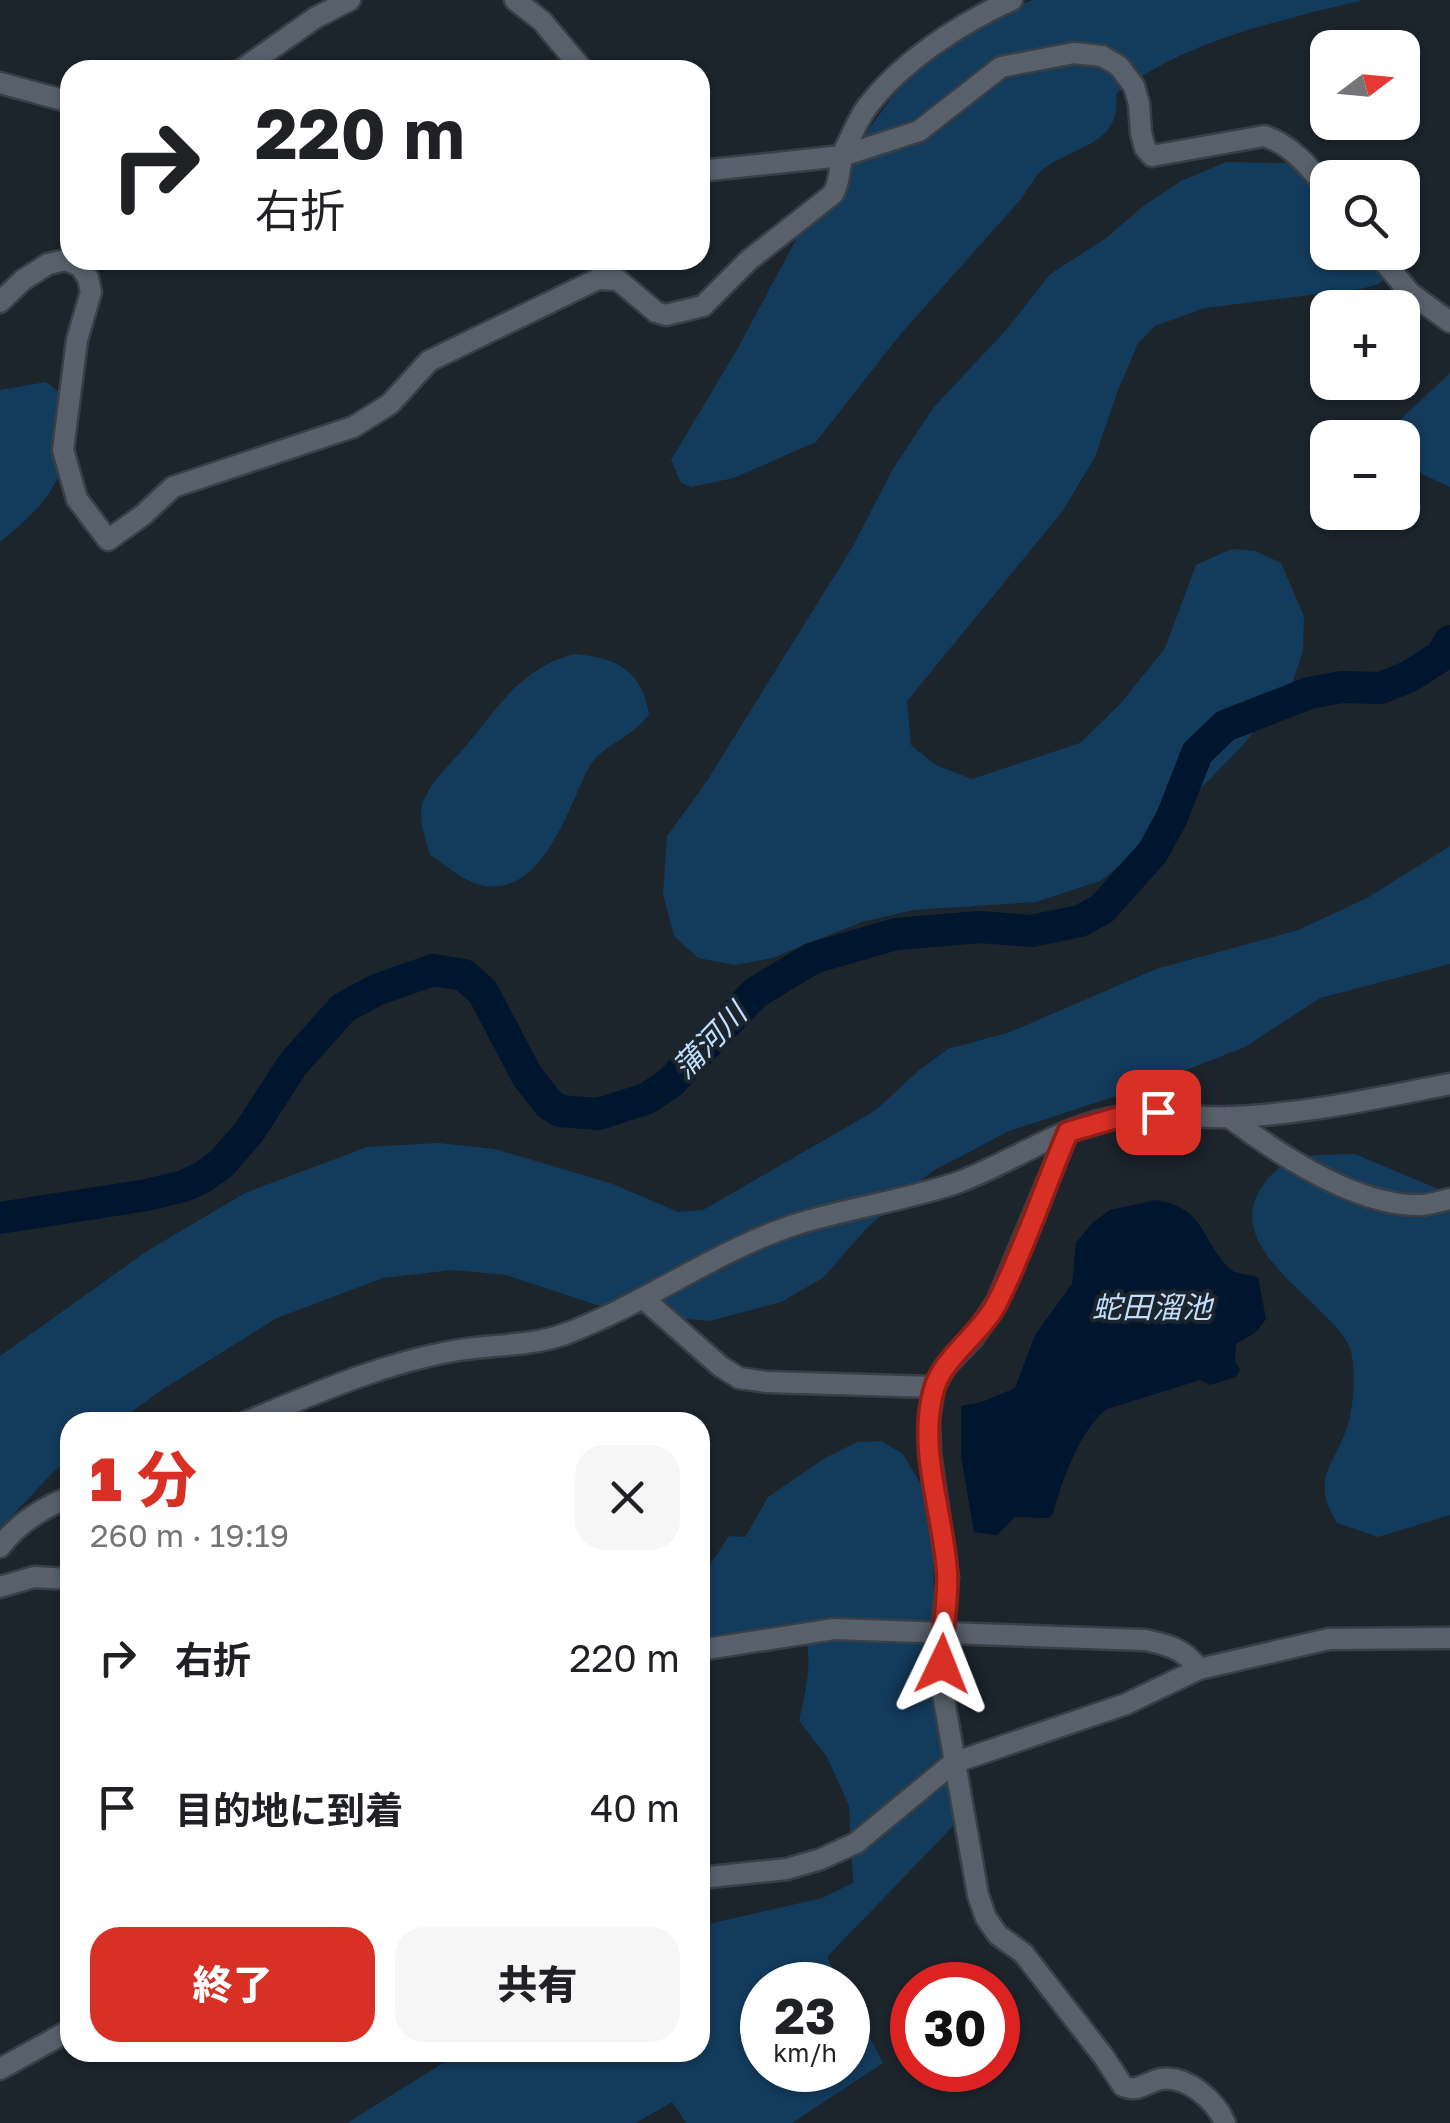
<!DOCTYPE html>
<html lang="ja">
<meta charset="utf-8">
<style>
:root{--surface:#fff;--page:#f6f6f6;--text:#202124;--muted:#757577;--accent:#d93025}
body{margin:0;font-family:"Golos Text","Noto Sans JP",sans-serif;background:var(--page);color:var(--text);height:100vh;display:flex;flex-direction:column;font-size:38px;white-space:nowrap}
*{box-sizing:border-box;margin:0}
p{font-size:32px;color:var(--muted)}
.icon{flex:none;width:55px;height:55px;fill:none;stroke:currentColor;stroke-width:2;stroke-linecap:round;stroke-linejoin:round}
.map{position:relative;flex:1;overflow:hidden}
.drawer{position:absolute;left:60px;top:1412px;width:650px;height:650px;display:flex;flex-direction:column;background:var(--surface);border-radius:30px;box-shadow:0 2px 8px #0004}
.drawer>*{flex:none}
.banner{position:absolute;left:60px;top:60px;width:650px;height:210px;border-radius:30px;box-shadow:0 2px 8px #0004;background:#fff;color:var(--text);overflow:hidden}
.needle{width:65px;rotate:74deg}
.tools{position:absolute;left:1310px;top:30px;display:grid;gap:20px}
.tools a{display:grid;place-items:center;width:110px;height:110px;border-radius:20px;background:var(--surface);box-shadow:0 2px 8px #0004;font-size:50px}
.speed{position:absolute;left:740px;top:1962px;display:flex;gap:20px;font-size:50px;font-weight:700;text-align:center}
.speed>*{display:grid;place-content:center;width:130px;height:130px;border-radius:50%;background:var(--surface);box-shadow:0 2px 8px #0004;line-height:1}
.speed small{font-size:25px;font-weight:400}
.speed .limit{border:15px solid #d22;background:#fff;color:#111}
.pin{position:absolute;display:grid;place-items:center;width:85px;height:85px;color:#fff;margin:-42px;border-radius:20px;box-shadow:0 5px 15px #0006}
.me{position:absolute;width:110px;margin:-55px;rotate:2deg;stroke-linejoin:round;filter:drop-shadow(0 0 8px #0008)}
.turn{display:flex;align-items:center;gap:35px;height:210px;padding:0 30px;font-size:45px}
.turn .icon{width:130px;height:130px;stroke-width:2.5}
.turn b{display:block;font-size:70px;line-height:85px}
.round{display:grid;place-items:center;flex:none;width:105px;height:105px;border-radius:30px;background:var(--page)}
.head{display:flex;align-items:center;justify-content:space-between;height:170px;padding:0 30px}
h1{font-size:60px;font-weight:800;line-height:75px;color:var(--accent)}
.primary-button{display:flex;gap:20px;margin-top:auto;padding:20px 30px}
.primary-button a{flex:1;height:115px;border-radius:30px;background:var(--accent);color:#fff;font-size:40px;font-weight:800;line-height:115px;text-align:center}
.primary-button a+a{background:var(--page);color:var(--text)}
ul{padding:0;list-style:none}
li{display:flex;align-items:center;gap:30px;height:150px;padding:0 30px}
li div{flex:1}
li b{display:block;font-size:38px}
li em{font-style:normal}
.map>svg:first-child{display:block}
.green{fill:#133b5c}
.water{fill:#00152e}
.lines{fill:none;stroke-linecap:round;stroke-linejoin:round}
.river{stroke:#00152e;stroke-width:32}
.minor-casing{stroke:#393f46;stroke-width:25}
.minor{stroke:#58616b;stroke-width:20}
.route-casing{stroke:#8d1f18;stroke-width:25}
.route{stroke:#d93025;stroke-width:18}
.labels{text-anchor:middle;stroke-width:8;stroke-linejoin:round;paint-order:stroke}
.water-label{font-size:30px;font-style:italic;fill:#c0dffd;stroke:#1c242c}
</style>
<div class="map">
<svg width="1450" height="2123" viewBox="0 0 1450 2123">
<rect width="100%" height="100%" fill="#1c242c"/>
<g class="green">
<path d="M 1033,0 L 1363,0 C 1278,21 1187,40 1116,94 C 1122,142 1079,145 1046,167 C 1036,173 1029,188 1022,198 L 899,336 L 816,442 L 734,478 L 691,487 L 681,483 L 671,460 L 739,346 L 817,200 L 893,96 L 938,45 L 969,23 Z"/>
<path d="M 1226,162 L 1287,163 L 1327,180 L 1328,252 L 1383,253 L 1387,275 L 1379,284 L 1361,289 L 1205,308 L 1155,326 L 1138,343 L 1117,393 L 1095,457 L 1062,512 L 907,701 L 911,745 L 936,765 L 972,779 L 1080,743 L 1121,703 L 1165,648 L 1196,565 L 1231,549 L 1256,551 L 1281,563 L 1304,616 L 1303,651 L 1291,687 L 1242,746 L 1147,844 L 1100,881 L 1036,902 L 914,910 L 862,922 L 772,958 L 735,965 L 698,958 L 674,936 L 663,894 L 667,836 L 705,784 L 853,546 L 891,472 L 933,408 L 1007,329 L 1050,274 L 1105,239 L 1142,207 L 1181,181 Z"/>
<path d="M 1450,373 L 1450,487 L 1418,472 L 1403,454 L 1402,438 L 1396,437 L 1395,434 L 1403,417 Z"/>
<path d="M 46,382 L 64,396 C 72,471 58,495 0,542 L 0,390 Z"/>
<path d="M 574,654 C 616,657 642,670 649,714 C 635,735 612,741 595,759 C 586,769 580,788 574,800 C 558,835 533,893 485,886 C 465,883 446,865 430,855 C 426,839 417,818 423,802 C 431,781 450,764 465,747 C 499,707 519,669 574,654 Z"/>
<path d="M 1450,846 L 1450,964 L 1320,998 L 1245,1047 L 1135,1090 L 1009,1131 L 931,1172 L 866,1229 L 823,1278 L 781,1302 L 710,1321 L 621,1313 L 506,1275 L 453,1270 L 383,1278 L 277,1318 L 160,1391 L 118,1422 L 70,1422 L 70,1460 L 53,1472 L 0,1529 L 0,1356 L 147,1251 L 245,1193 L 367,1147 L 438,1143 L 495,1149 L 613,1184 L 678,1212 L 703,1210 L 876,1110 L 919,1070 L 948,1049 L 1010,1032 L 1156,969 L 1298,930 L 1367,898 Z"/>
<path d="M 1355,1154 L 1450,1194 L 1450,1515 L 1378,1537 L 1337,1523 C 1309,1476 1335,1467 1348,1424 C 1354,1403 1355,1378 1352,1356 C 1346,1310 1218,1255 1261,1188 C 1285,1151 1316,1155 1355,1154 Z"/>
<path d="M 881,1441 L 903,1454 L 922,1486 L 933,1546 L 936,1719 L 958,1821 L 827,1957 L 841,1985 L 762,1985 L 762,2070 L 848,2070 L 848,1997 L 883,2063 L 792,2123 L 686,2123 L 672,2102 L 636,2123 L 347,2123 L 459,2053 L 700,2052 L 700,1926 L 822,1898 L 853,1883 L 849,1806 L 827,1757 L 799,1721 C 806,1688 814,1661 803,1628 L 700,1641 L 700,1580 L 729,1536 L 745,1537 L 768,1497 L 825,1458 L 857,1442 Z"/>
</g>
<path class="water" d="M 1157,1200 C 1205,1209 1200,1237 1228,1267 L 1234,1272 L 1258,1277 L 1266,1319 L 1256,1332 L 1236,1344 L 1235,1361 L 1240,1370 L 1236,1377 L 1210,1385 L 1200,1380 L 1107,1409 C 1081,1427 1061,1483 1053,1514 L 1048,1518 L 1015,1517 L 997,1535 L 974,1532 L 961,1456 L 961,1406 L 982,1402 L 1015,1388 L 1035,1335 L 1072,1284 L 1076,1243 L 1092,1223 L 1110,1210 Z"/>
<g class="lines">
<path class="river" d="M 0,1218 L 147,1195 L 184,1186 L 203,1177 L 221,1164 L 249,1132 L 293,1064 L 343,1008 L 376,990 L 433,970 L 464,975 L 483,992 L 527,1076 L 549,1104 L 560,1111 L 598,1114 L 646,1099 L 670,1083 L 755,993 L 813,958 L 896,934 L 980,927 L 1031,931 L 1080,921 L 1102,909 L 1153,852 L 1172,817 L 1197,753 L 1225,726 L 1309,693 L 1342,687 L 1381,688 L 1410,676 L 1441,656 L 1450,641"/>
<g class="minor-casing">
<g id="minor">
<path d="M 515,0 L 542,21 L 583,70"/>
<path d="M 241,70 L 315,18 L 350,0"/>
<path d="M 0,83 L 70,102"/>
<path d="M 700,171 L 842,156 L 919,131 L 1001,67 L 1074,53 L 1102,56 L 1119,66 L 1134,86 L 1139,104 L 1141,133 L 1145,148 L 1152,156 L 1264,136 C 1291,144 1311,169 1328,190"/>
<path d="M 1376,252 L 1410,293 L 1450,322"/>
<path d="M 0,302 L 23,280 L 48,264 L 66,260 L 80,266 L 88,278 L 91,292 L 77,340 L 63,450 L 77,499 L 108,540 L 143,515 L 173,487 L 353,427 L 390,404 L 429,361 L 598,279 L 618,280 L 656,312 L 666,315 L 703,306 L 749,260 L 833,194 C 842,179 838,163 845,149 C 852,135 858,119 867,107 C 902,61 961,23 1012,0"/>
<path d="M 1229,1117 C 1278,1154 1356,1206 1419,1205 C 1429,1205 1440,1201 1450,1199"/>
<path d="M 1068,1132 L 997,1302 L 973,1338 L 945,1367 L 934,1387 L 929,1419 L 930,1453 L 948,1578 L 941,1634 L 943,1694 L 978,1895 L 986,1918 L 998,1935 L 1023,1953 L 1104,2057 L 1123,2086 C 1138,2093 1146,2082 1161,2079 C 1187,2075 1216,2101 1225,2123"/>
<path d="M 644,1299 L 720,1366 L 739,1378 L 767,1382 L 934,1387"/>
<path d="M 246,1422 C 314,1394 380,1364 453,1351 C 491,1344 529,1347 565,1334 C 643,1305 712,1253 791,1226 C 846,1208 905,1201 959,1182 C 1007,1164 1048,1135 1098,1121 C 1146,1108 1185,1119 1233,1117 C 1306,1114 1378,1098 1450,1084"/>
<path d="M 0,1547 C 18,1523 42,1508 70,1497"/>
<path d="M 0,1587 L 34,1577 L 70,1579"/>
<path d="M 700,1650 L 834,1629 L 1145,1640 C 1169,1645 1184,1649 1199,1669"/>
<path d="M 700,1878 L 787,1869 L 821,1859 L 856,1843 L 953,1763 L 1126,1704 L 1199,1669 L 1329,1639 L 1450,1638"/>
<path d="M 0,2069 L 70,2030"/>
</g>
</g>
<use href="#minor" class="minor"/>
</g>
<g class="lines">
<g class="route-casing">
<path id="route" d="M 942,1664 C 941,1633 949,1602 947,1572 C 943,1512 917,1448 934,1389 C 943,1357 981,1334 997,1303 C 1025,1248 1044,1188 1068,1132 L 1130,1114 L 1158,1112"/>
</g>
<use href="#route" class="route"/>
</g>
<g class="labels">
<g class="water-label">
<text transform="translate(710 1041) rotate(-46)" y="10">蒲河川</text>
<text x="1152" y="1318">蛇田溜池</text>
</g>
</g>
</svg>
<div class="tools">
<a><svg class="needle" viewBox="-14 -14 28 28"><path d="M0-13l5 13h-10z" fill="#e53935"/><path d="M0 13l5-13h-10z" fill="#757577"/></svg></a>
<a><svg class="icon" aria-label="search" viewBox="0 0 24 24"><circle cx="10" cy="10" r="6"/><path d="M15 15l6 6"/></svg></a>
<a>+</a>
<a>−</a>
</div>
<div class="speed"><div>23<small>km/h</small></div><div class="limit">30</div></div>
<div class="pin" style="left:1158px;top:1112px;background:#d93025"><svg class="icon" aria-label="arrive" viewBox="0 0 24 24"><path d="M6 21V4h12l-3 4 3 4H6"/></svg></div>
<svg class="me" style="left:942px;top:1664px" viewBox="-20 -20 40 40"><path d="M0-17L14 15 0 8-14 15z" fill="#d93025" stroke="#fff" stroke-width="4"/></svg>
<div class="banner">
<div class="turn"><svg class="icon" aria-label="right" viewBox="0 0 24 24"><path d="M7 20v-9h11M14 6l5 5-5 5"/></svg><div><b>220 m</b>右折</div></div>
</div>
<section class="drawer">
<div class="head"><div><h1>1 分</h1><p>260 m · 19:19</p></div><a class="round"><svg class="icon" aria-label="close" viewBox="0 0 24 24"><path d="M6 6l12 12M18 6L6 18"/></svg></a></div>
<ul>
<li><svg class="icon" aria-label="right" viewBox="0 0 24 24"><path d="M7 20v-9h11M14 6l5 5-5 5"/></svg><div><b>右折</b></div><em>220 m</em></li>
<li><svg class="icon" aria-label="arrive" viewBox="0 0 24 24"><path d="M6 21V4h12l-3 4 3 4H6"/></svg><div><b>目的地に到着</b></div><em>40 m</em></li>
</ul>
<div class="primary-button"><a>終了</a><a>共有</a></div>
</section>
</div>
